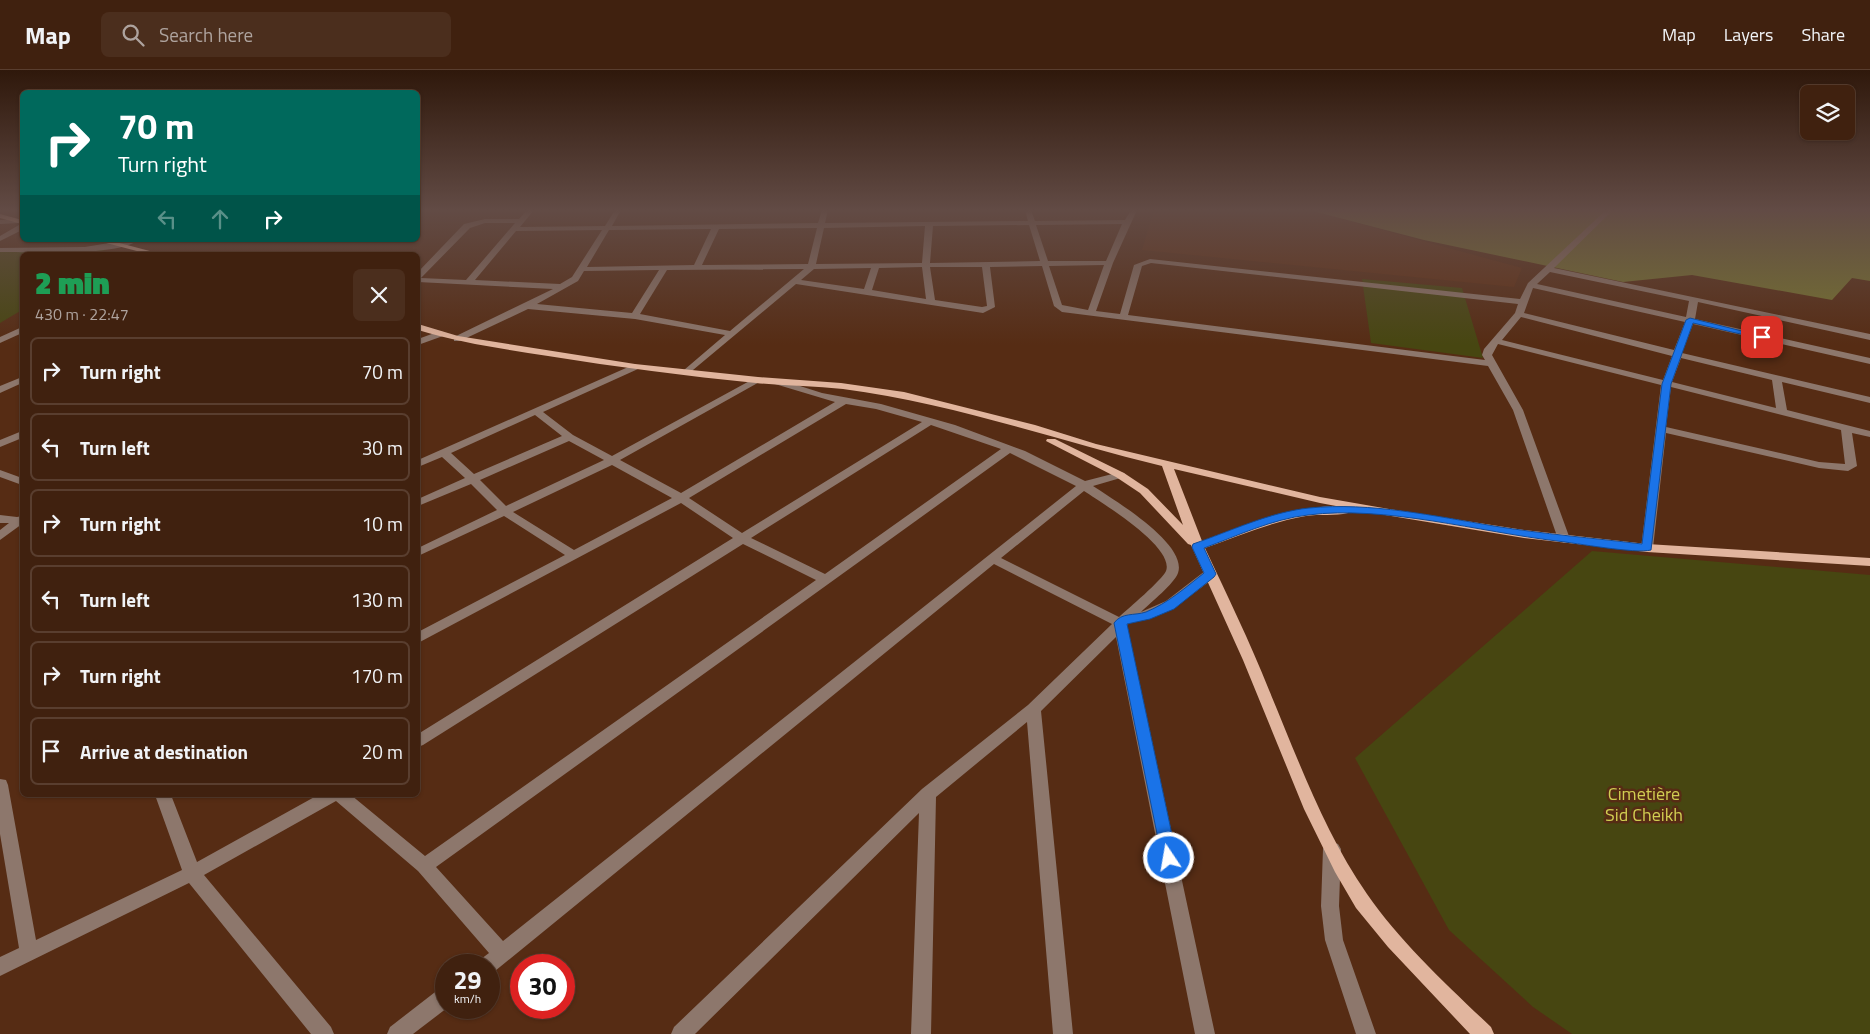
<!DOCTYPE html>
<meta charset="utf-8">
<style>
:root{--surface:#40210f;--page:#4b2e1d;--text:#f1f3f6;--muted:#aea39e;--line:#593e2f}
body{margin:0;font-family:"Titillium Web",sans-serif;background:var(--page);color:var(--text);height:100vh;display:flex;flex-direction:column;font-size:19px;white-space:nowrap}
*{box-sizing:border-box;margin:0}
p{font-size:16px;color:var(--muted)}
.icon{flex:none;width:28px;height:28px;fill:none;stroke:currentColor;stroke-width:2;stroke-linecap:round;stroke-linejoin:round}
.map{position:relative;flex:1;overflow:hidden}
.side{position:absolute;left:20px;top:182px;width:400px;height:545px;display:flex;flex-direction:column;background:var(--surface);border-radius:8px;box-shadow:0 1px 4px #0004,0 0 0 1px var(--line)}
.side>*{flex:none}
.guide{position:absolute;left:20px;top:20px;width:400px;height:152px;border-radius:8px;box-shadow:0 1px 4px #0004,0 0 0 1px var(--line);background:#00695c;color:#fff;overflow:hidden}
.tools{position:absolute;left:1800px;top:15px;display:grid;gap:10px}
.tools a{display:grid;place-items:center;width:55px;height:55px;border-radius:8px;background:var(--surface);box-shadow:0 1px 4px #0004,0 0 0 1px var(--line);font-size:25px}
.speed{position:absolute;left:435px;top:884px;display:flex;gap:10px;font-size:25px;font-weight:700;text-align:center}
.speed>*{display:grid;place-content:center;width:65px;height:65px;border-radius:50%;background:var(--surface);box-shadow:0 1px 4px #0004,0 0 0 1px var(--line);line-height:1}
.speed small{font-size:12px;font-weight:400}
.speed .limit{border:8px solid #d22;background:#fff;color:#111}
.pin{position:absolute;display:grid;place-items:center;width:42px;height:42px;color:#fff;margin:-21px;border-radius:10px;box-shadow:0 2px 8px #0006}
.me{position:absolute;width:55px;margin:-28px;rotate:348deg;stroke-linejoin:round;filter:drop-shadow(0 0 4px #0008)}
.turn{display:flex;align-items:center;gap:18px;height:105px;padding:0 15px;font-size:22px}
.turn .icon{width:65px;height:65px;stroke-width:2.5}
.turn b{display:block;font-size:35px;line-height:42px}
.lanes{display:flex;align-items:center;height:48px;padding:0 15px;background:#0003;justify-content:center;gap:25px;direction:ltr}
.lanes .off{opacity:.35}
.round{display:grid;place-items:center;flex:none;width:52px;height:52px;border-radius:8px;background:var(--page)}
.summary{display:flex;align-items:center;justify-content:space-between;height:85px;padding:0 15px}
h1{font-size:30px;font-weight:800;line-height:38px;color:#1e9e55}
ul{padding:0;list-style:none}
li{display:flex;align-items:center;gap:15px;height:68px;margin:0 10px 8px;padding:0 5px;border:2px solid var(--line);border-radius:8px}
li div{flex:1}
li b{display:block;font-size:19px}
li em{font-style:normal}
header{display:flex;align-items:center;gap:30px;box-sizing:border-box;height:70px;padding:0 25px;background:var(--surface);border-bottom:1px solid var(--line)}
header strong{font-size:24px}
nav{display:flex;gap:28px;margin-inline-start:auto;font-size:18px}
.search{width:350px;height:45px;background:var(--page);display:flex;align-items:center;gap:12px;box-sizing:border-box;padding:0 18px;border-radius:8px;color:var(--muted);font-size:19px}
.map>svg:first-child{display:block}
.built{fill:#602f13}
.green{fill:#474611}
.forest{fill:#767430}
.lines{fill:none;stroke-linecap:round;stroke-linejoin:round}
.minor{fill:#8d776c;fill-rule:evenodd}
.major{fill:#e1b59e;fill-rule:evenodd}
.route{fill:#1a73e8;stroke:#114b97}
.labels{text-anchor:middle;stroke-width:5;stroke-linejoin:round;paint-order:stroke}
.near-park-label{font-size:18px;fill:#d1ce52;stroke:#562c14}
</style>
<header>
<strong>Map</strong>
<div class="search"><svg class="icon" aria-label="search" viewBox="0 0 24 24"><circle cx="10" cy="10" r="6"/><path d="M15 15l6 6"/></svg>Search here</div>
<nav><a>Map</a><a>Layers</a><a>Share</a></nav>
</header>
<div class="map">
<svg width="1870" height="964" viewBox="0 0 1870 964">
<rect width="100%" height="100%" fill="#562c14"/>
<path class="built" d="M 1154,140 L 1309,140 L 1522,198 L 1514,217 L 1142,180 Z"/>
<g class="green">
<path d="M 96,179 L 117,183 L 22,185 L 22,240 L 0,253 L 0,181 Z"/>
<path d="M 1362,209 L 1462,218 L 1483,288 L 1371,273 Z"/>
<path d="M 1592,481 L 1870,505 L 1870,964 L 1572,964 L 1533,937 L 1449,860 L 1355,688 Z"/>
</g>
<path class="forest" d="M 1309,140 L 1870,140 L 1870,211 L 1852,208 L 1832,230 L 1692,205 L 1623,212 L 1424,170 Z"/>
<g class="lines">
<g class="minor">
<path d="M 527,140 L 534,140 L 520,157 L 605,156 L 615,140 L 621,140 L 612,156 L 818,153 L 822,140 L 828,140 L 825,153 L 1028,151 L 1025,140 L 1031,140 L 1035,151 L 1125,150 L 1131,140 L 1137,140 L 1113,193 L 1096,241 L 1120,244 L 1134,195 L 1150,189 L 1520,229 L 1528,213 L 1606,140 L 1613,140 L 1554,198 L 1870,264 L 1870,270 L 1698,232 L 1695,249 L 1870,288 L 1870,294 L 1693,254 L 1682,283 L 1870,327 L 1870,333 L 1782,312 L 1787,340 L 1870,361 L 1870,367 L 1852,363 L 1857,396 L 1848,401 L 1819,398 L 1666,363 L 1653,478 L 1651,481 L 1643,481 L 1641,478 L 1661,315 L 1498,274 L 1492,285 L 1523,340 L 1570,469 L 1564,473 L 1558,469 L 1513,340 L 1488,296 L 1062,242 L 1054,236 L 1042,196 L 990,197 L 995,237 L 983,243 L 796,214 L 687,305 L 682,302 L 684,300 L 725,265 L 635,249 L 528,239 L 460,271 L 454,271 L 454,267 L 553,219 L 418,212 L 418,202 L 464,154 L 485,149 L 519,149 ZM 485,153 L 515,153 L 466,210 L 421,208 L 470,158 ZM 1122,154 L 1106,191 L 1048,191 L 1036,155 ZM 1029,155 L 1040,191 L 930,193 L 933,156 ZM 925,156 L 922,193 L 816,194 L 824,158 ZM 817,158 L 808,194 L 702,195 L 719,159 ZM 711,159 L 694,195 L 587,197 L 609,160 ZM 602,160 L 572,207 L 560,214 L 475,210 L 516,161 ZM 1151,193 L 1518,234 L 1515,243 L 1484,279 L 1482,285 L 1485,290 L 1128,245 L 1142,196 ZM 1104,195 L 1088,240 L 1062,235 L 1049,196 ZM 922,197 L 926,229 L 872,220 L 879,198 ZM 930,197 L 982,197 L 987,236 L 982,237 L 935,230 ZM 871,198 L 864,219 L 801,210 L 814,199 ZM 804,199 L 730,261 L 640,244 L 667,200 ZM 659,200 L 632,243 L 537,234 L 578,211 L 584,201 ZM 1550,202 L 1689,231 L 1686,247 L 1537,214 ZM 1533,218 L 1685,252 L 1674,280 L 1524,243 ZM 1521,247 L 1672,286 L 1663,310 L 1502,270 ZM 1681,288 L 1772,310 L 1776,338 L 1672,312 ZM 1671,317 L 1841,360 L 1845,394 L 1819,392 L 1666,357 Z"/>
<path d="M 21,149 L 22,151 L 18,153 L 0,154 L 0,150 Z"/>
<path d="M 19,155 L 22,155 L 22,160 L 0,171 L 0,166 Z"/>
<path d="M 127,170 L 139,170 C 115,187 31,182 0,182 L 0,178 L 85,177 Z"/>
<path d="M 22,257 L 22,263 L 0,273 L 0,267 Z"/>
<path d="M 440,261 L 443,262 L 443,266 L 418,275 L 418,269 Z"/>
<path d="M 635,294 L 640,297 L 638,299 L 543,342 L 573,365 L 612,386 L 755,308 L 761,308 L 763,310 L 620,390 L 681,423 L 835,332 L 775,314 L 773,312 L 778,309 L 822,323 L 881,334 L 955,355 L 1025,381 L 1085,411 L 1120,402 L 1124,403 L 1126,405 L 1124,407 L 1093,416 C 1114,430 1188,474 1178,503 C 1174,514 1151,532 1141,542 L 1166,531 L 1205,501 L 1215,501 L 1216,504 L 1215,507 C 1188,528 1164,547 1130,553 L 1127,555 L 1215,964 L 1195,964 L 1116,567 L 1041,641 L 1073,964 L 1053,964 L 1027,652 L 936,727 L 931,964 L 911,964 L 919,743 L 695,964 L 671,964 L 674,957 L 922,719 L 1028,635 L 1112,554 L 994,494 L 495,901 L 489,904 L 489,895 L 478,895 L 481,889 L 489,883 L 418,801 L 336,731 L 204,805 L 331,957 L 334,964 L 311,964 L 189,813 L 0,906 L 0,887 L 19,878 L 0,764 L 0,709 L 6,710 L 8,715 L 36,870 L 182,800 L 155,725 L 171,725 L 197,792 L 318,725 L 351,725 L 425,786 L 816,510 L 743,474 L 423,675 L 418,677 L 418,664 L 733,468 L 681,433 L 418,573 L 418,562 L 565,485 L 504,446 L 418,486 L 418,478 L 497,440 L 471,414 L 418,436 L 418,429 L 465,408 L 442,387 L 418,397 L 418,390 ZM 846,334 L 876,339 L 922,352 L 742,463 L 689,428 ZM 535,345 L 562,366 L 474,404 L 451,383 ZM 931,355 L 1001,379 L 825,504 L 751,468 ZM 569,371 L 604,390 L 506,436 L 480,410 ZM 1010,383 L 1076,416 L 503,871 L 436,797 ZM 612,395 L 672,428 L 574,480 L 513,442 ZM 1084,421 C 1102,433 1175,477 1166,501 C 1162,510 1128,539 1119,547 L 1001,488 Z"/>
<path d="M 22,307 L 22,313 L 0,323 L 0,316 Z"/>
<path d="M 22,361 L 22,368 L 0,377 L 0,370 Z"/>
<path d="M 0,400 L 22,408 L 22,415 L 0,407 Z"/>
<path d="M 0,445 L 17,447 L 22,446 L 22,454 L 0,470 L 0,460 L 9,453 L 0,453 Z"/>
<path d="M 1332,772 L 1338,774 L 1341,779 L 1339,836 L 1343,870 L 1376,964 L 1356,964 L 1325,870 L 1321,836 L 1323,779 L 1326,774 Z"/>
<path d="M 446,917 L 447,938 L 413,964 L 387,964 L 390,957 L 439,919 Z"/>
</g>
<g class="major">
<path d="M 0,144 L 22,150 L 22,154 L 0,148 Z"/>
<path d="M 95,170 L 108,170 L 165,185 L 152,185 Z"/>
<path d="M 418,254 L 458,266 L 635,294 L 758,307 L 841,313 L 904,322 L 1035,355 L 1096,374 L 1320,427 L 1389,439 L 1524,460 L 1647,474 L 1870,488 L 1870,496 L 1647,482 L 1524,468 L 1349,439 L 1348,443 C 1335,446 1319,444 1306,446 C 1271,452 1238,466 1205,478 C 1227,525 1250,572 1269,620 C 1298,689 1324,762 1367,824 C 1400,872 1449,917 1491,957 L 1494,964 L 1470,964 L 1388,877 L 1356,838 L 1335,802 L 1304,739 L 1243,590 L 1191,475 L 1188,474 L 1140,423 L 1116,407 L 1046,371 L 1047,369 L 1055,369 L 1124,403 L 1148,419 L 1183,455 L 1162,396 C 1055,370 952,333 843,319 C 814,316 785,316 756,313 C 686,306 617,297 548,286 C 504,279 460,273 418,260 ZM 1174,399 L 1320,433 L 1336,436 C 1289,437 1245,455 1202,471 Z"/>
</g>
</g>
<linearGradient id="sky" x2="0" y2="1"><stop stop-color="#2f180b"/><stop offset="0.51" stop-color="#624b45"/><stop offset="1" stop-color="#624b45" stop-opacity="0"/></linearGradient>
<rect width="1870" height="275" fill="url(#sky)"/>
<path class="route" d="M 1690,248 L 1766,267 L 1762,269 L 1693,253 L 1671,314 L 1651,480 C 1635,484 1576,473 1557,471 C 1480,462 1384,435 1308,445 C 1272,449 1237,466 1204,478 L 1216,504 L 1214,507 L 1174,539 L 1150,549 L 1127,554 L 1177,788 L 1174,793 L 1169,795 L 1163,793 L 1114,553 C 1122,542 1134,546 1146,542 C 1168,533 1185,518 1204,503 L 1192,477 L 1193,474 C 1231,461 1270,442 1309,438 C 1371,432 1434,446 1494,456 C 1543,464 1593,468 1642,474 L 1662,314 L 1686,250 Z"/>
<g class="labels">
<g class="near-park-label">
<text x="1644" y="730">Cimetière<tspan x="1644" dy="21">Sid Cheikh</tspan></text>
</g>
</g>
</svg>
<div class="tools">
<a><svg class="icon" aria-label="layers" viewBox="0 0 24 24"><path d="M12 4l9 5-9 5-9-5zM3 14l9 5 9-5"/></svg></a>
</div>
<div class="speed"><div>29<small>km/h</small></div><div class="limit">30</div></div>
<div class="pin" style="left:1762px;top:267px;background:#d93025"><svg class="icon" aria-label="arrive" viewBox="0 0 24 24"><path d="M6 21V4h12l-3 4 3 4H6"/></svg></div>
<svg class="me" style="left:1169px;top:788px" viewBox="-20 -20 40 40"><circle r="17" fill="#1a73e8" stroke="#fff" stroke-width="3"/><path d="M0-11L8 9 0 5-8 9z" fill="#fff"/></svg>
<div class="guide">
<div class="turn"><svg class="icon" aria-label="right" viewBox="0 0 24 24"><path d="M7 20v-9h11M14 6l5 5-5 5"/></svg><div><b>70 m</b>Turn right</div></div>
<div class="lanes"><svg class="icon off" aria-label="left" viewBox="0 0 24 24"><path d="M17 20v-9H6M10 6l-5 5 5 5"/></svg><svg class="icon off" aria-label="ahead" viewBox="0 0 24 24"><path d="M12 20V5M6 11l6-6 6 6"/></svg><svg class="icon" aria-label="right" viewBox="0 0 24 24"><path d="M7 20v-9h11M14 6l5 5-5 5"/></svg></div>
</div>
<section class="side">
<div class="summary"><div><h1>2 min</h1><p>430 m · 22:47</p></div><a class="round"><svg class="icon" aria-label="close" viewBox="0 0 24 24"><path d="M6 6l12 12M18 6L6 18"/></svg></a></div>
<ul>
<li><svg class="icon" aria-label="right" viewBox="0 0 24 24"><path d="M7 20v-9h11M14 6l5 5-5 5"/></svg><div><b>Turn right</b></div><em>70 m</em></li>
<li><svg class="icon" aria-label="left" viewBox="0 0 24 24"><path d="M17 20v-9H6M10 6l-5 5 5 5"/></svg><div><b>Turn left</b></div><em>30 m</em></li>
<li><svg class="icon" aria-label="right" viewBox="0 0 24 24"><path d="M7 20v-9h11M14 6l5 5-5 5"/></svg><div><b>Turn right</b></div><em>10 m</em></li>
<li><svg class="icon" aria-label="left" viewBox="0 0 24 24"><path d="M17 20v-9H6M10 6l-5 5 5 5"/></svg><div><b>Turn left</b></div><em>130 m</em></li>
<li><svg class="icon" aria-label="right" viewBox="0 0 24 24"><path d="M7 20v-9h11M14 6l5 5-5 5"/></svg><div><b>Turn right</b></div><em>170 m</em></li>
<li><svg class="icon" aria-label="arrive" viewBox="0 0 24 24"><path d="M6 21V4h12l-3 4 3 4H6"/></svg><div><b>Arrive at destination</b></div><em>20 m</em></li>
</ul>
</section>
</div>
